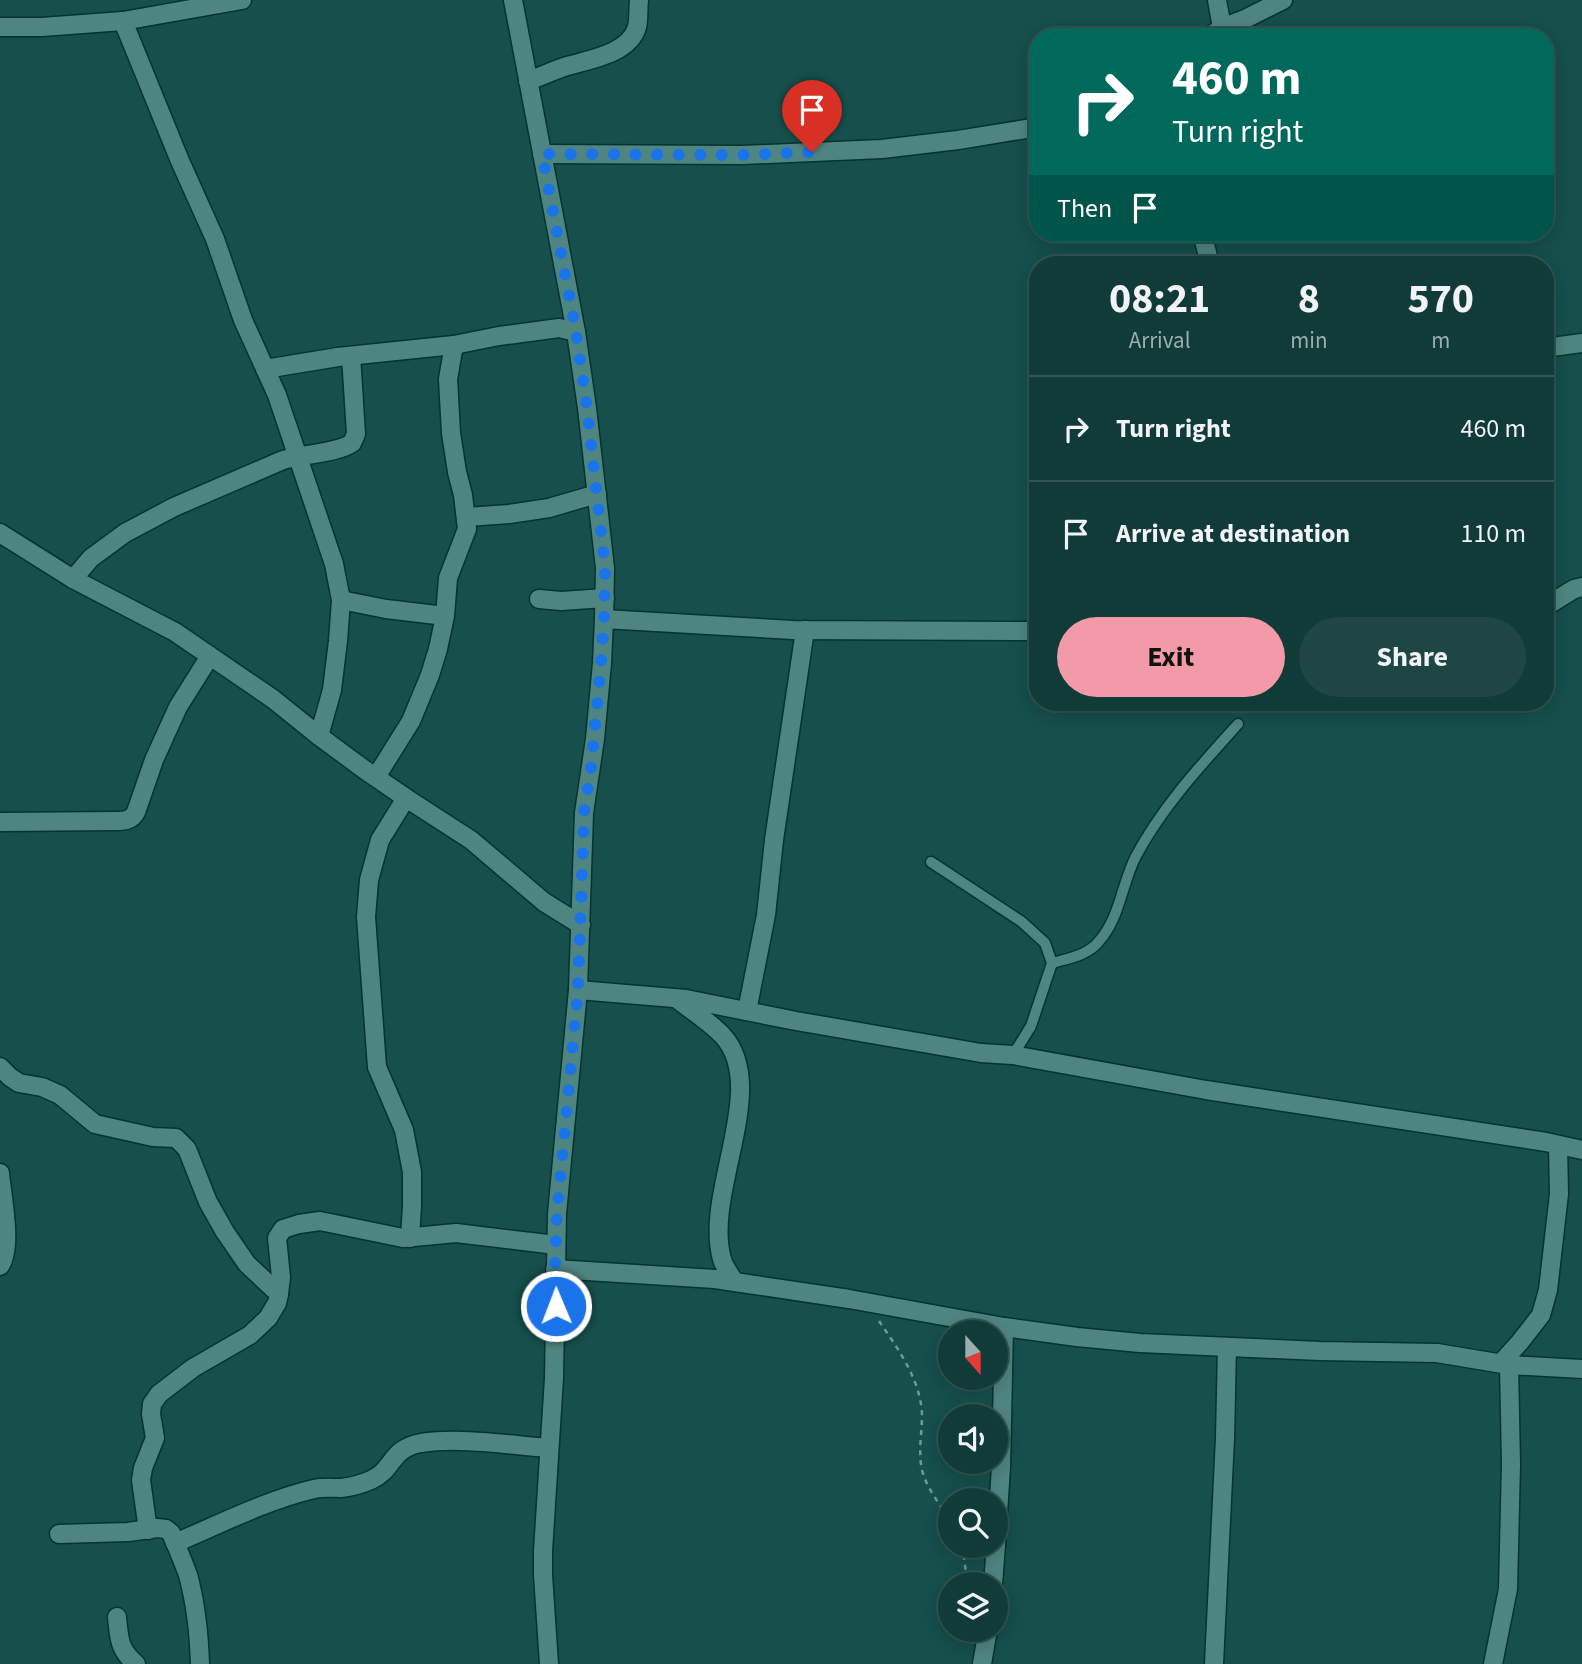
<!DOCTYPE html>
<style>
:root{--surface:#103b39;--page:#1e4644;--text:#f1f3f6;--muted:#9cadae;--line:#305553;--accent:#f39aa8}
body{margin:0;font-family:"Source Sans 3",sans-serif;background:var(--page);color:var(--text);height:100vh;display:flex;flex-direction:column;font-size:26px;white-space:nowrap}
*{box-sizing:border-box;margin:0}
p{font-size:23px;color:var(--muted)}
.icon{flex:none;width:38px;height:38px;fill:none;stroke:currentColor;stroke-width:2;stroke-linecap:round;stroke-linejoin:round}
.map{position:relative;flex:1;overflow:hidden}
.details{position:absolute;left:1029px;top:256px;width:525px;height:455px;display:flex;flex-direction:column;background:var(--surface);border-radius:28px;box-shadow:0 4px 18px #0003,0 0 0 2px var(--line)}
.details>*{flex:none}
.top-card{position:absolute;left:1029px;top:28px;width:525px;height:214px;border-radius:28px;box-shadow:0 4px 18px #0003,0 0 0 2px var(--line);background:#00695c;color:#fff;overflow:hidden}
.needle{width:46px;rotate:159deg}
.buttons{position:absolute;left:938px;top:1320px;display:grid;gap:14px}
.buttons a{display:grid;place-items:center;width:70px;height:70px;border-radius:50%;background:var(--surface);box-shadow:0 4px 18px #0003,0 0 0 2px var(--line);font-size:35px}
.pin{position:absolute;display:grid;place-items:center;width:60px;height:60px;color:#fff;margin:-72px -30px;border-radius:50% 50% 50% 0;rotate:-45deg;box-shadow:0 0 7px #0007}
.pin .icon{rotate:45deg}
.me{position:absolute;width:77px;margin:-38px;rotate:359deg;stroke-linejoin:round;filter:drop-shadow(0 0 5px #0008)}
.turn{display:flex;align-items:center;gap:24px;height:147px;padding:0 28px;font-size:32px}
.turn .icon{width:91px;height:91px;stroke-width:2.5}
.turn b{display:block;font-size:49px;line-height:60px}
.then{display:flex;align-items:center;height:66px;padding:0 28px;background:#0003;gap:14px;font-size:26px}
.eta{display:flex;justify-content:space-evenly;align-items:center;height:119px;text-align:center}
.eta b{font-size:42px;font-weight:700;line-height:49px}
.cta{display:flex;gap:14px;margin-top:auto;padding:14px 28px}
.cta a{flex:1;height:80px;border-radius:42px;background:var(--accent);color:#111;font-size:28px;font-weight:700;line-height:80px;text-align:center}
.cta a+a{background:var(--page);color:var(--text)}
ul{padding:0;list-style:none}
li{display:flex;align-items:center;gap:21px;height:105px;padding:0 28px;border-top:2px solid var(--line)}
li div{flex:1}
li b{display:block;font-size:26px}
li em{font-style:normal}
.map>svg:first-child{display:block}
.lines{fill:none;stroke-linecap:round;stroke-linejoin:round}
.service-casing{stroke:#063330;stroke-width:13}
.minor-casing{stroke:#063330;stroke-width:21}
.tertiary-casing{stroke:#063330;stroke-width:21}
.path{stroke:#6f9996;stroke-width:2.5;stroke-dasharray:5 5;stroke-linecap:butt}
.service{stroke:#4f8581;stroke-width:10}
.minor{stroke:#4f8581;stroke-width:18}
.tertiary{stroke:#4f8581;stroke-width:18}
.route{stroke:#1a73e8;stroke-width:12;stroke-dasharray:0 21.6}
</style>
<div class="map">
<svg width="1582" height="1664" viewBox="0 0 1582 1664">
<rect width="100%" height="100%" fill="#164f4c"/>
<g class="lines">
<g class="service-casing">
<g id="service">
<path d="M 931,862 L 1022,922 L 1045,943 L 1052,963 L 1031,1026 L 1013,1055"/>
<path d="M 1052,963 C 1070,958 1089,955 1100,940 C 1120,917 1122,883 1136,856 C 1162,807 1201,765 1238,724"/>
</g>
</g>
<g class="minor-casing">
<g id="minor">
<path d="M 1217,0 L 1222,28"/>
<path d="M 123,21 L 180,161 L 215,239 L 243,320 L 277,395 L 334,564 L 341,600 L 338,641 L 332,690 L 319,736"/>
<path d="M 0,27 L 42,27 L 123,21 L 242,0"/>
<path d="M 1209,37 L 1222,28 L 1247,18 L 1283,0"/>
<path d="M 528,81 C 540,77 552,71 564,67 C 586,60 629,55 637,27 C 639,19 638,8 639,0"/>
<path d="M 542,154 L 742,155 L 882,149 L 958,140 L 1038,127"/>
<path d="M 1202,233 L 1210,264"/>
<path d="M 1545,348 L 1582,343"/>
<path d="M 265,369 L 338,357 L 454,345 L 499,336 L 559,328 L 576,332"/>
<path d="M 467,517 L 509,514 L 549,508 L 597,494"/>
<path d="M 0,533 L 73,579 L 175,632 L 273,699 L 319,736 L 365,770 L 406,798 L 471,840 L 544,902 L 581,925"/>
<path d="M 73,579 L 91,558 L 125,533 L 174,507 L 283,460 C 303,454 338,453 352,443 L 356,434 L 351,356"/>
<path d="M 539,599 L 561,601 L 605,598"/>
<path d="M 341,600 L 386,609 L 445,616"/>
<path d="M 1545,607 L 1574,589 L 1582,587"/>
<path d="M 604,619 L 793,630 L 1038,631"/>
<path d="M 376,777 L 411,721 L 430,675 L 438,649 L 445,616 L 448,578 L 467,529 L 463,495 L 457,472 L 451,433 L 448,379 L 454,345"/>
<path d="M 406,798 L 380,840 L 369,880 L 366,917 L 377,1067 L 404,1130 L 412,1172 L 412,1206 L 410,1238"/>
<path d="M 0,822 L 116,821 C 125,821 132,820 136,812 L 154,760 L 178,707 L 210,656"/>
<path d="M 578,990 L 686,999 L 796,1021 L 981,1053 L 1013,1055 L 1206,1090 L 1546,1142 L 1582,1150"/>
<path d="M 677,999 C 692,1011 710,1022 723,1036 C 770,1088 703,1194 722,1259 C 724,1267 730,1275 735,1282"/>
<path d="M 747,1011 L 766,915 L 774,840 L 805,630"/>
<path d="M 0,1067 L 10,1077 L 19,1083 L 42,1087 L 60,1095 L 95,1124 L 153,1137 L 176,1138 L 187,1149 L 208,1202 L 225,1232 L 247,1264 L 279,1294"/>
<path d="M 0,1173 C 2,1196 13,1247 0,1266"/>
<path d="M 555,1269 L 715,1279 L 849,1299 L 1004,1327 L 1077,1337 L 1140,1343 L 1320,1351 L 1437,1353 L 1509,1365 L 1582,1369"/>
<path d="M 1501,1363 L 1520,1342 L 1541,1315 L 1548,1290 L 1559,1194 L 1558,1145"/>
<path d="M 148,1530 L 141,1480 L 143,1468 L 155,1438 L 151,1414 L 152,1404 L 159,1394 L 193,1368 L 250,1335 L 268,1318 L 277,1303 L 279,1294 L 281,1277 L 277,1238 L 283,1229 L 299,1224 L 320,1221 L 403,1238 L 456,1233 L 556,1245"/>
<path d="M 59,1534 L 128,1532 L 157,1528 L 166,1529 L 171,1533 C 177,1547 183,1561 188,1575 C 196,1604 199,1634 200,1664"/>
<path d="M 175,1543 C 220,1524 267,1500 314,1489 C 323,1487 332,1488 341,1488 C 351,1487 362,1484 371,1480 C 395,1469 389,1449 421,1443 C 461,1437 509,1445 549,1448"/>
<path d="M 996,1545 L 1001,1467 L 1004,1327"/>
<path d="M 993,1584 L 996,1545"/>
<path d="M 117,1617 C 119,1638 119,1650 136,1664"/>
<path d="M 982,1664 L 988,1629"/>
<path d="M 1214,1664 L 1225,1438 L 1227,1347"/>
<path d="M 1493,1664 L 1508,1589 L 1511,1464 L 1509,1365"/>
</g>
</g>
<g class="tertiary-casing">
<path id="tertiary" d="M 513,0 L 576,332 L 587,408 L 605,568 L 604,619 L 602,663 L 595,739 L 584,813 L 578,990 L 557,1214 L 554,1378 L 543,1551 L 543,1575 L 549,1664"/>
</g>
<g class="path">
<path d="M 879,1321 C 898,1349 921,1380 922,1415 C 922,1433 918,1452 922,1470 C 927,1490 941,1504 950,1523"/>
<path d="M 962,1545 L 966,1572 L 966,1584"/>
</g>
<use href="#service" class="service"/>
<use href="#minor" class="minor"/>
<use href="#tertiary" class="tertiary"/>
</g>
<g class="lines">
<path class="route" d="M 556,1306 L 555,1269 L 557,1214 L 578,990 L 584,813 L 591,768 L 601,663 L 604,619 L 605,568 L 587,408 L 576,332 L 542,154 L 742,155 L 812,152"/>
</g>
</svg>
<div class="buttons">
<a><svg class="needle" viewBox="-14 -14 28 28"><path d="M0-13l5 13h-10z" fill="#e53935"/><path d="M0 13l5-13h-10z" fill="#9cadae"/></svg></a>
<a><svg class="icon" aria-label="sound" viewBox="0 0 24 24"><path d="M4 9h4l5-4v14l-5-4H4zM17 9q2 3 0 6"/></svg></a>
<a><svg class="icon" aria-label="search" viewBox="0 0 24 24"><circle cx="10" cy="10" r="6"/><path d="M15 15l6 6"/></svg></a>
<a><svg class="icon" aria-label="layers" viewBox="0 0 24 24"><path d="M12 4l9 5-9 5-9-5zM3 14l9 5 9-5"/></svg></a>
</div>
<div class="pin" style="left:812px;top:152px;background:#d93025"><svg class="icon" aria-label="arrive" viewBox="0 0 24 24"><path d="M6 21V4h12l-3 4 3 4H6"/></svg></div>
<svg class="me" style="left:556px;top:1306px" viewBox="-20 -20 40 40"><circle r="17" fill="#1a73e8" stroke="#fff" stroke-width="3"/><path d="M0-11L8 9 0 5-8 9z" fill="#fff"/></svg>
<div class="top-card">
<div class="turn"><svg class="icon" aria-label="right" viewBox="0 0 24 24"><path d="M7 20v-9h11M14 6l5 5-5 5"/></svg><div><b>460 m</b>Turn right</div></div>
<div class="then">Then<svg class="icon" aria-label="arrive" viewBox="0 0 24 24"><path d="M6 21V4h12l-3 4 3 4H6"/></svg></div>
</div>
<section class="details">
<div class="eta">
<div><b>08:21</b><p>Arrival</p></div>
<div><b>8</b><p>min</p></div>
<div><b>570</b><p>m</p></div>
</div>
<ul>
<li><svg class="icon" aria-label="right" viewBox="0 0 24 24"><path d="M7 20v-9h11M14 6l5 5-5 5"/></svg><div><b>Turn right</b></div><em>460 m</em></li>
<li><svg class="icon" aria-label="arrive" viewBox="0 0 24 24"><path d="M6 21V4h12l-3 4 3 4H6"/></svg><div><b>Arrive at destination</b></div><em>110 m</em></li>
</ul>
<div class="cta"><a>Exit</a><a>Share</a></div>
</section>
</div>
